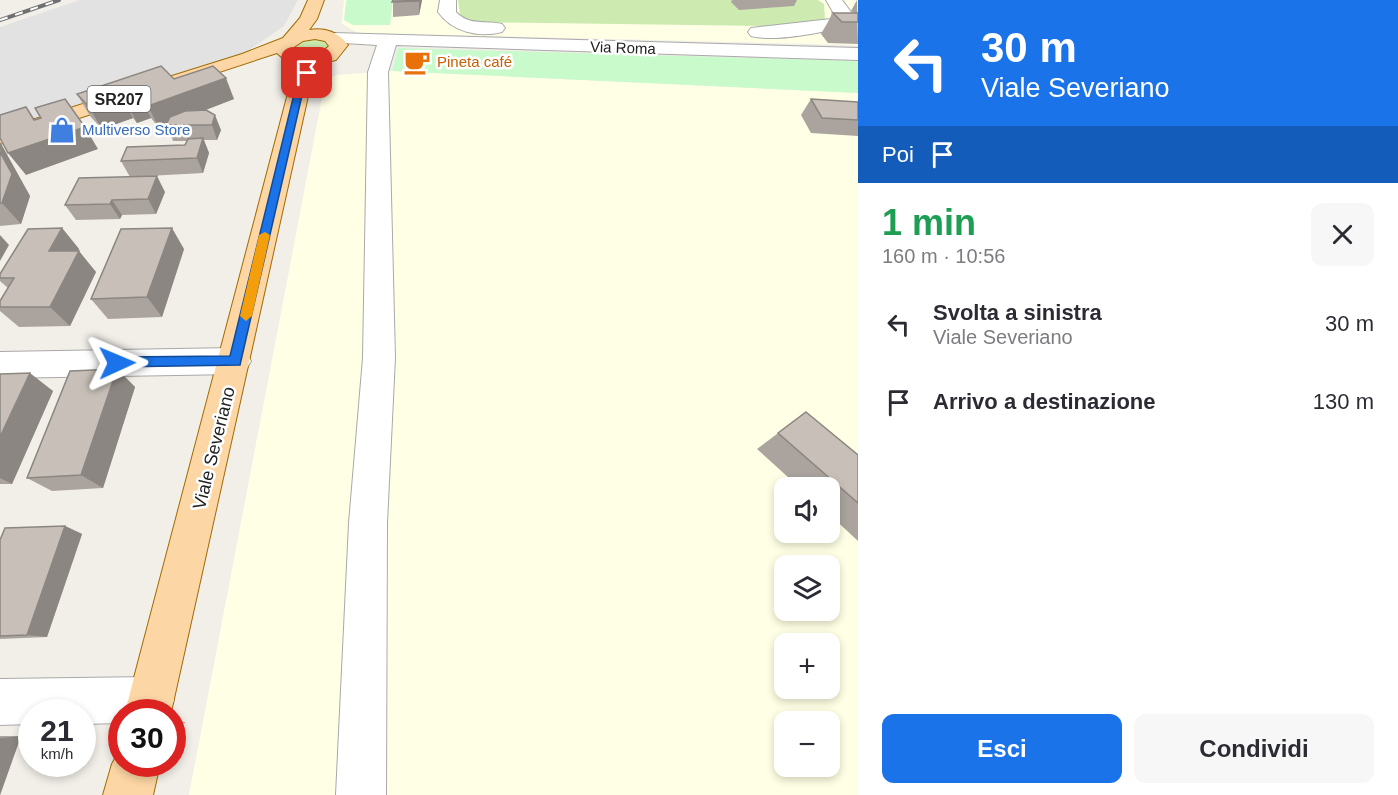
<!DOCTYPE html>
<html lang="it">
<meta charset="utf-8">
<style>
:root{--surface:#fff;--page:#f7f7f7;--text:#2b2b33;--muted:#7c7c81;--accent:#1a73e8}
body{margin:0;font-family:Helvetica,sans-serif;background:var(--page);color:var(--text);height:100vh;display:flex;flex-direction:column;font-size:22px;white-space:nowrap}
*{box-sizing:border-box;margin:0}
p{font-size:20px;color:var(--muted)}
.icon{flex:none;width:33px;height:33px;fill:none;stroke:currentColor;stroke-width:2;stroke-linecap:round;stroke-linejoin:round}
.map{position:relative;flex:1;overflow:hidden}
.drawer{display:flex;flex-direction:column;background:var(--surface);width:540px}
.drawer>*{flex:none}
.guide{background:#1a73e8;color:#fff;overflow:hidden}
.buttons{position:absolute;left:774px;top:477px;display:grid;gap:12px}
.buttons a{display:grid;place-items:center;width:66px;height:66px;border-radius:12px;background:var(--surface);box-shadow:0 3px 9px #0003;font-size:30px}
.speed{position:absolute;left:18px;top:699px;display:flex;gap:12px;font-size:30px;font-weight:700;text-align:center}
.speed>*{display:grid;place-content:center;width:78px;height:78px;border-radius:50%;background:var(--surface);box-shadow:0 3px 9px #0003;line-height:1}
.speed small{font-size:15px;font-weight:400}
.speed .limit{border:9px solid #d22;background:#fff;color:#111}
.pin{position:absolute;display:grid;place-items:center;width:51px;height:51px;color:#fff;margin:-26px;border-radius:12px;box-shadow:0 3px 9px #0006}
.me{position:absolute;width:66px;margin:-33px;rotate:89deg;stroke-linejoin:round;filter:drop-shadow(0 0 4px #0008)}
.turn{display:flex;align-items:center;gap:21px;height:126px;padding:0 24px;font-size:27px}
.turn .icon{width:78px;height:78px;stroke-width:2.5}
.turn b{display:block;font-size:42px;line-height:51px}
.then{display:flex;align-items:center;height:57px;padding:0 24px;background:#0003;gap:12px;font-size:22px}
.round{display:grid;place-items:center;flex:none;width:63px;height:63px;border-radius:12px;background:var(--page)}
.head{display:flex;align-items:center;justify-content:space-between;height:102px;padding:0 24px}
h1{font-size:36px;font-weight:600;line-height:45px;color:#1e9e55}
.button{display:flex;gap:12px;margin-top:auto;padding:12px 24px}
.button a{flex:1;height:69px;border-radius:12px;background:var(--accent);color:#fff;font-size:24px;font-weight:600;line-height:69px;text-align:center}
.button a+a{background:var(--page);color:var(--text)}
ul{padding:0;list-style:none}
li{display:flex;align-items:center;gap:18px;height:78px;padding:0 24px}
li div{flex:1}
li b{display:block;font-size:22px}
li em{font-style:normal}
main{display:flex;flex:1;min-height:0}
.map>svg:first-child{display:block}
.education{fill:#ffffe5;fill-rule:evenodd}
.grass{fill:#cdebb0}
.park{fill:#c8facc}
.parking{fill:#e2e2e2}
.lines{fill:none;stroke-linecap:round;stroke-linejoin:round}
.minor-casing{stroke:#a9a9a9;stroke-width:2}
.major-casing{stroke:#a06b00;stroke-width:2}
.path{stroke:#fa8072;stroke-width:5;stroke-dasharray:4 4;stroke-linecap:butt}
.minor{fill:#fff;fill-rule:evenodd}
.major{fill:#fcd6a4;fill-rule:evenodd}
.rail-casing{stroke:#707070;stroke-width:4}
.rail{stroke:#fff;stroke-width:2;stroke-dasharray:8;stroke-linecap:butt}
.wall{fill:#aba49e}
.shaded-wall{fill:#8b8681}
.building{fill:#c7bfb8;stroke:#8b8681;stroke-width:1.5}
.route{fill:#1a73e8;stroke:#114b97;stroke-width:1.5}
.slow{fill:#f59e0b}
.labels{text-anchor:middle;stroke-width:5;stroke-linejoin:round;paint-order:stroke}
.far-street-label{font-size:15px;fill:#222;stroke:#fff}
.far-food-label{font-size:15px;fill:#c56008;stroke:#fff;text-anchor:start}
.far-shop-label{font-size:15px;fill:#366cbe;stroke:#fff;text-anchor:start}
.shield{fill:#fff;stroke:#646464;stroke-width:1.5}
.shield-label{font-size:16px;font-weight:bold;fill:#222}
.street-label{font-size:18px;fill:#222;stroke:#fff}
</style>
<main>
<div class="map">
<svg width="858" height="795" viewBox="0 0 858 795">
<rect width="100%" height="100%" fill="#f2efe9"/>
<g class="education">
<path d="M 344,0 L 858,0 L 858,45 L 358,33 L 342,24 Z"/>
<path d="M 392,71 L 858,93 L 858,795 L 189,795 L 325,82 L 336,75 ZM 784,488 L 830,488 L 830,532 L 784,532 ZM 784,566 L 830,566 L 830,610 L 784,610 ZM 784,644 L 830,644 L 830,688 L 784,688 ZM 784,722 L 830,722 L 830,766 L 784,766 Z"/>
</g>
<g class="grass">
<path d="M 458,0 L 818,0 L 824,4 L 825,20 L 771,26 L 461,22 Z"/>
<path d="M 314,38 L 325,40 L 330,45 L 324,53 L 305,56 L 293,51 L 297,42 Z"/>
</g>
<g class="park">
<path d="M 348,0 L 393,0 L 390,25 L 353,25 L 344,20 L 346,1 Z"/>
<path d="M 398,48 L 858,61 L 858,93 L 392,71 Z"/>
</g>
<path class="parking" d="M 80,0 L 298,0 L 284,26 L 242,55 L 0,131 L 0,27 Z"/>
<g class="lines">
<g class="minor-casing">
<g id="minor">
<path d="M 440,0 L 456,0 L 456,12 C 469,26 485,20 502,24 L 505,28 L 502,32 C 479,38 452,32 438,12 Z"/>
<path d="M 826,0 L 842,0 L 851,12 L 844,27 C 819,33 775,42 751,36 L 748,32 L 751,28 L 831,19 L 833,12 Z"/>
<path d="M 333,33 L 858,48 L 858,60 L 396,45 L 388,72 L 395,358 L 387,523 L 386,795 L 336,795 L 349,523 L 363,358 L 368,72 L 377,45 L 327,42 L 324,38 L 327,34 Z"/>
<path d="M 235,348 L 246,352 L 251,361 L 246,370 L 235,374 L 0,378 L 0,352 Z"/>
<path d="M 151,677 L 167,684 L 174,700 L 169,712 L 122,712 L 122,723 L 82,724 L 82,712 L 32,712 L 32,724 L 0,725 L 0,679 Z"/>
</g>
</g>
<g class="major-casing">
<g id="major">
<path d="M 308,0 L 324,0 L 317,19 L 309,30 C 324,27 339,32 348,45 L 336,60 L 307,66 L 312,78 L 171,712 L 125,712 L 292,78 L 286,61 L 277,53 L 0,144 L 0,130 L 242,54 L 283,38 L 300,18 ZM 315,39 L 325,41 L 329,46 C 319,56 307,57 294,50 L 294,47 L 303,41 Z"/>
<path d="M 122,746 L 122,764 L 160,764 L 153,795 L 103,795 L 112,764 Z"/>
</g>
</g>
<path class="path" d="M 175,762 L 183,722"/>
<use href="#minor" class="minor"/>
<use href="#major" class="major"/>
<g class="rail-casing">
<path id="rail" d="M 0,20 L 59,0"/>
</g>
<use href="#rail" class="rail"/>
</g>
<g class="wall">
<path d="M 393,0 L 422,0 L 419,15 L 393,17 Z"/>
<path d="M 732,0 L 797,0 L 794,6 L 739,10 L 731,2 Z"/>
<path d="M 857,0 L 858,44 L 828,43 L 821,34 L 833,13 L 854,13 L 851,11 Z"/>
<path d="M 174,79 L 234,99 L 205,110 L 221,130 L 217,140 L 204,140 L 209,153 L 203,173 L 130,177 L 121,161 L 185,145 L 187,141 L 173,141 L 167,125 L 159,128 L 151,118 L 137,123 L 133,118 L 102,129 L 90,116 L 77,94 Z"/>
<path d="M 811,99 L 858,102 L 858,136 L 811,133 L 801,115 Z"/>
<path d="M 0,142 L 30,196 L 21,224 L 0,226 Z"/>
<path d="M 165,192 L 156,214 L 122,215 L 120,219 L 76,220 L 65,205 Z"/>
<path d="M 62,228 L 79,249 L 78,251 L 96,272 L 70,326 L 19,327 L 0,311 L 0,301 L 8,288 L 0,281 L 0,274 Z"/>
<path d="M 184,249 L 162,317 L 108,319 L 91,299 Z"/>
<path d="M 117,369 L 135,387 L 103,488 L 52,491 L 27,478 Z"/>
<path d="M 0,374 L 53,391 L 12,484 L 0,484 Z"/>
<path d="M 806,412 L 858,455 L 858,541 L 830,515 L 830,488 L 800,488 L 757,449 Z"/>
<path d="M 65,526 L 82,534 L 47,637 L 0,639 L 0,540 Z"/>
<path d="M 0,736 L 21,736 L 0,795 Z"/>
</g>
<g class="shaded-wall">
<path d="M 419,0 L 422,0 L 419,15 Z"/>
<path d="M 226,78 L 234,99 L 159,128 L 148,106 Z"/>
<path d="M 121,96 L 133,118 L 102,129 L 89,107 Z"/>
<path d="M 140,97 L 151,118 L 137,123 L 126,101 Z"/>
<path d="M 26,107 L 41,129 L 85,127 L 98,149 L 26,175 L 8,153 L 34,120 Z"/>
<path d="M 215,115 L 221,130 L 217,140 L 212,125 Z"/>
<path d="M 203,138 L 209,153 L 203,173 L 197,158 Z"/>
<path d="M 0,142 L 30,196 L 21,224 L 2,203 Z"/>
<path d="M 157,176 L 165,192 L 156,214 L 148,199 Z"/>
<path d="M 112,200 L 122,215 L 120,219 L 110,204 Z"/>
<path d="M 62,228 L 79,249 L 67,272 L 49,251 Z"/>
<path d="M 172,228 L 184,249 L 162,317 L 147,297 Z"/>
<path d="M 0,235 L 9,245 L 0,261 Z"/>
<path d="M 79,251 L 96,272 L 70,326 L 50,307 Z"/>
<path d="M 117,369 L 135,387 L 103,488 L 81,475 Z"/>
<path d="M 30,373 L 53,391 L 12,484 L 0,478 L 0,437 Z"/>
<path d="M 65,526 L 82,534 L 47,637 L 27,635 Z"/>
<path d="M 21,736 L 0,795 L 0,738 Z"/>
</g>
<g class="building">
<path d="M 393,0 L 419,0 L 419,1 L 392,2 Z"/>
<path d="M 833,13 L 858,13 L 858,22 L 842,22 Z"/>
<path d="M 161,66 L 174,79 L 213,66 L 226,78 L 148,106 L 140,97 L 126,101 L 121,96 L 89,107 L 77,94 Z"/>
<path d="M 65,99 L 85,127 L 8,153 L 0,138 L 0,115 L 26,107 L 34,120 L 41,118 L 35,108 Z"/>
<path d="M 811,99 L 858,102 L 858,120 L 822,118 Z"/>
<path d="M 206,110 L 215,115 L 212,125 L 166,125 L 170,117 L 185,111 Z"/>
<path d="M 203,138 L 197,158 L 121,161 L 127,147 L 185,145 L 188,139 Z"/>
<path d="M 0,152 L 12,174 L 2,203 L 0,203 Z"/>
<path d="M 157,176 L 148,199 L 112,200 L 110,204 L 65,205 L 79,178 Z"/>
<path d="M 62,228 L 49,251 L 79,251 L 50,307 L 0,307 L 0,301 L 14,278 L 0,278 L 0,274 L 28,229 Z"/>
<path d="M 172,228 L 147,297 L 91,299 L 121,229 Z"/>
<path d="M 117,369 L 81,475 L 27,478 L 70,371 Z"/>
<path d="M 30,373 L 0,437 L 0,374 Z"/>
<path d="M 806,412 L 858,455 L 858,503 L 778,433 Z"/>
<path d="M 65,526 L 27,635 L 0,636 L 0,540 L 5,528 Z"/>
</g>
<path class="route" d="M 307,70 L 311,73 L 306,78 L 240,365 L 113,367 L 111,363 L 113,359 L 117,357 L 230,356 L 298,78 Z"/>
<path class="slow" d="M 265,232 L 270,235 L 252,316 L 246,321 L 240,316 L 259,235 Z"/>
<defs>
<g id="cafe-bare" transform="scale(2.07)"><path d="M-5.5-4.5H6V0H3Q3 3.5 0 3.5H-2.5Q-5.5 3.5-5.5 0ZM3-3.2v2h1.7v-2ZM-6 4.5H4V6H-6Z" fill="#e8710a" stroke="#fff" stroke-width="2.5" paint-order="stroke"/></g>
<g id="shop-bare" transform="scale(2.07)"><path d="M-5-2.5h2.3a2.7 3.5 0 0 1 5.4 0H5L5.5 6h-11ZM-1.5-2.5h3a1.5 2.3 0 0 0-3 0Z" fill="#3f7fe0" stroke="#fff" stroke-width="2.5" paint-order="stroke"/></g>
</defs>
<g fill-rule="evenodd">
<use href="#cafe-bare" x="417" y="62"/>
<use href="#shop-bare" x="62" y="130"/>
</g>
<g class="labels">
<g class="far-street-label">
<text transform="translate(623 48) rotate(2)" y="5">Via Roma</text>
</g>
<g class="far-food-label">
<text x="437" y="67">Pineta café</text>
</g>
<g class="far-shop-label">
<text x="82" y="135">Multiverso Store</text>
</g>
<rect class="shield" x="87.5" y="86" width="63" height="26" rx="4.5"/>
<g class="shield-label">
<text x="119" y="105">SR207</text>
</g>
<g class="street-label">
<text transform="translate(214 448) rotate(-76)" y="6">Viale Severiano</text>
</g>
</g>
</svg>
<div class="buttons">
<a><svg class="icon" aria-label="sound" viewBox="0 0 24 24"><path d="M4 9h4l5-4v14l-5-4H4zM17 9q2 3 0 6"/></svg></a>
<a><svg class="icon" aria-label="layers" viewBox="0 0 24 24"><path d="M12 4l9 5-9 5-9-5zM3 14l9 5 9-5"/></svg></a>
<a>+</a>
<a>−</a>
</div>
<div class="speed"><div>21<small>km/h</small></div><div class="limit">30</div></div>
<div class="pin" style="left:307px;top:73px;background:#d93025"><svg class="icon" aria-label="arrive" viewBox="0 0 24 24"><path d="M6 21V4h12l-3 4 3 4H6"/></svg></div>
<svg class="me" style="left:117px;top:363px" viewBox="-20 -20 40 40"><path d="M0-17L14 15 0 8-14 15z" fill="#1a73e8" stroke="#fff" stroke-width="4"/></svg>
</div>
<section class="drawer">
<div class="guide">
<div class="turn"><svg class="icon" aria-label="left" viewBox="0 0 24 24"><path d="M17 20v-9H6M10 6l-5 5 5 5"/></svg><div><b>30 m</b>Viale Severiano</div></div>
<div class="then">Poi<svg class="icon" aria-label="arrive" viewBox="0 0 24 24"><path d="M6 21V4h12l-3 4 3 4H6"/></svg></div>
</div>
<div class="head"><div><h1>1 min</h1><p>160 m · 10:56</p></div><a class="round"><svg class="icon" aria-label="close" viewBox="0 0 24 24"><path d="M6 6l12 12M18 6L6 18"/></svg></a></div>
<ul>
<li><svg class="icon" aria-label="left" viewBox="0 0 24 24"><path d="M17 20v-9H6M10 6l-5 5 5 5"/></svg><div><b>Svolta a sinistra</b><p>Viale Severiano</p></div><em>30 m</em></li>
<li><svg class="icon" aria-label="arrive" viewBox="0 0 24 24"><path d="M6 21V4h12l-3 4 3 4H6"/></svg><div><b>Arrivo a destinazione</b></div><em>130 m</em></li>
</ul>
<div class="button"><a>Esci</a><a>Condividi</a></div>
</section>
</main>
